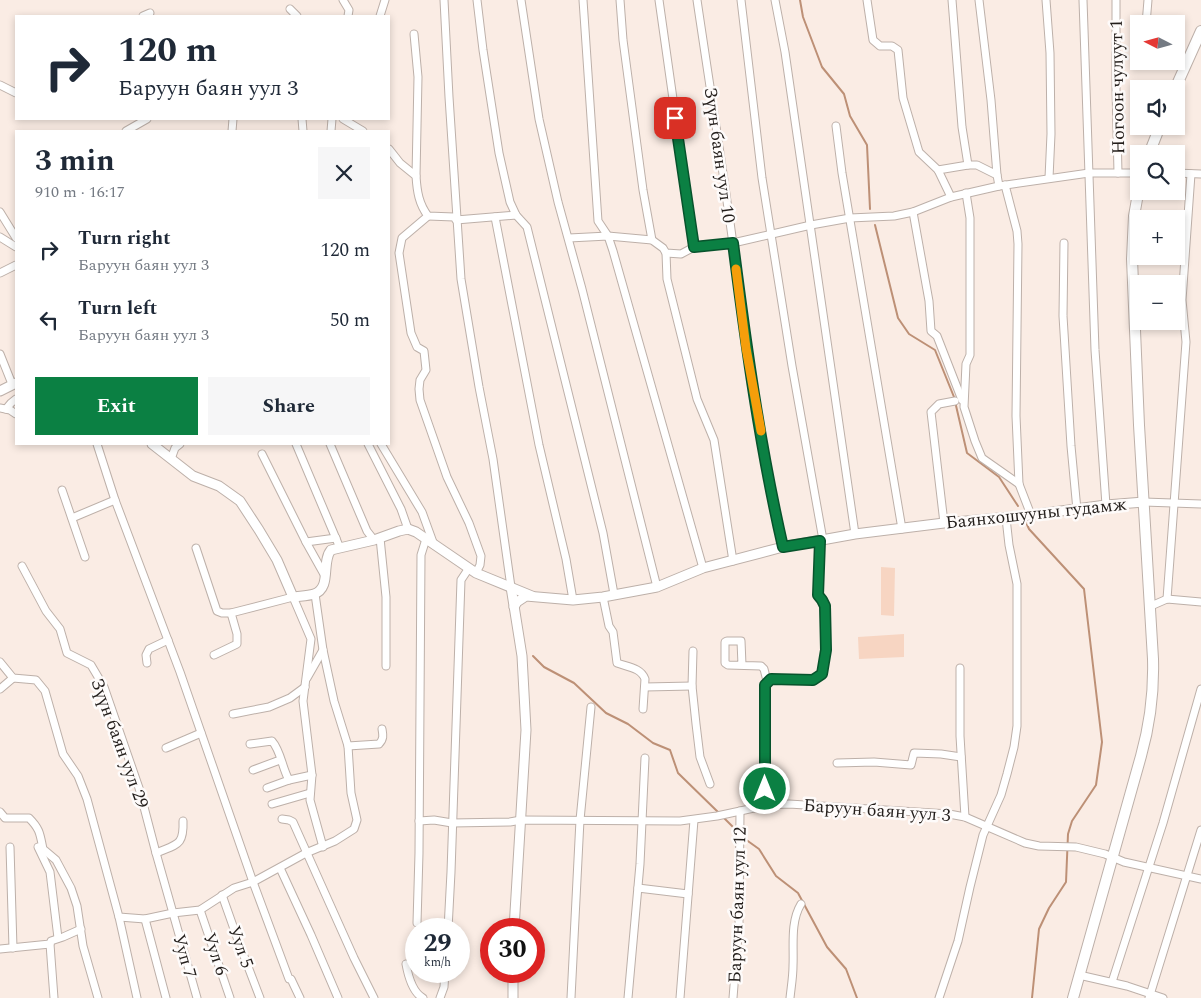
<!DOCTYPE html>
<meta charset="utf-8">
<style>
:root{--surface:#fff;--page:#f6f6f7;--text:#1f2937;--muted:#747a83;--accent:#0b8043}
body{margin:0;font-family:Spectral,serif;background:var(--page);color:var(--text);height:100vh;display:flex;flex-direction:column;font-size:19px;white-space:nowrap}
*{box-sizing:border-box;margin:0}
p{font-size:16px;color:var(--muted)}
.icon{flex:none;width:28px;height:28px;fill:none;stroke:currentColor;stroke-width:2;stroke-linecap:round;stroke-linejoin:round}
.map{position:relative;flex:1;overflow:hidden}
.drawer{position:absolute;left:15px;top:130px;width:375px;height:315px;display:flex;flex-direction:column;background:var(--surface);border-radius:0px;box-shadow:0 2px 8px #0003}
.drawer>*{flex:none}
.guide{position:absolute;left:15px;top:15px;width:375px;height:105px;border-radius:0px;box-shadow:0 2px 8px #0003;background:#fff;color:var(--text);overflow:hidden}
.needle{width:32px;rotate:276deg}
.fabs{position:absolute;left:1130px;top:15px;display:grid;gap:10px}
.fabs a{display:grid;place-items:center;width:55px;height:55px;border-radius:0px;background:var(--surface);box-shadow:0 2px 8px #0003;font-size:25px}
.speed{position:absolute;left:405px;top:918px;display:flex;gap:10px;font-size:25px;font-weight:700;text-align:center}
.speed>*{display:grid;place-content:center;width:65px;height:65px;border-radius:50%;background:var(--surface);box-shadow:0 2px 8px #0003;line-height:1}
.speed small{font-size:12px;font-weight:400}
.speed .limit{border:8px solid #d22;background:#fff;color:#111}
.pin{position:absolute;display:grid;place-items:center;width:42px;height:42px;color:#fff;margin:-21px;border-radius:10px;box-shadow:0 2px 8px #0006}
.me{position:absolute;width:55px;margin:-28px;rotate:0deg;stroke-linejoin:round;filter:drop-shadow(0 0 4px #0008)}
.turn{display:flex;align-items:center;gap:18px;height:105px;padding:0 20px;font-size:22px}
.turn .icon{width:65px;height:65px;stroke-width:2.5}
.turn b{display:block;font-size:35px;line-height:42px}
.round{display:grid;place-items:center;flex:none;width:52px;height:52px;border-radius:0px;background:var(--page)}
.summary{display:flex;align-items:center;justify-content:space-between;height:85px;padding:0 20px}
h1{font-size:30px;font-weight:700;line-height:38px}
.button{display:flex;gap:10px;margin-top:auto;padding:10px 20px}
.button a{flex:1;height:58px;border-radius:0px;background:var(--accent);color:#fff;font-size:20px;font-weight:700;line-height:58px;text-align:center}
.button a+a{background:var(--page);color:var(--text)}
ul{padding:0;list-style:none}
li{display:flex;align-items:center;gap:15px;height:70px;padding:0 20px}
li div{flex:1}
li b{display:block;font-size:19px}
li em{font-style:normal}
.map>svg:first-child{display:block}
.green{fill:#f7d5c2}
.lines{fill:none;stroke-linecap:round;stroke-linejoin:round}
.stream{stroke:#bd9076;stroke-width:2}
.minor-casing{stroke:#bdb0a9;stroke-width:9}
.tertiary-casing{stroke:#bdb0a9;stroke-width:11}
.secondary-casing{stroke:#bdb0a9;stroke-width:12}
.minor{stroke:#fff;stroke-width:7}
.tertiary{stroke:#fff;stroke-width:9}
.secondary{stroke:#fff;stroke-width:10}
.route-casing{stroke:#07532c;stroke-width:12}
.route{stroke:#0b8043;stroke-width:9}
.slow{stroke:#f59e0b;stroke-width:9}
.labels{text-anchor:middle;stroke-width:5;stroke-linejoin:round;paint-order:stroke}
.street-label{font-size:18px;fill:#231e1b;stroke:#fefbfa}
</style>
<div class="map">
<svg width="1201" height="998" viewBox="0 0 1201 998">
<rect width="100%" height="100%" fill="#faece4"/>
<g class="green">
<path d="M 881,567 L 895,568 L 894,616 L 881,615 Z"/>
<path d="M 904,634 L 904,657 L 859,659 L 858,637 Z"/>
</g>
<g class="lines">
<g class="stream">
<path d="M 800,0 L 803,17 L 822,67 L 844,94 L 850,116 L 867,145 L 870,209"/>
<path d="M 875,225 L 898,318 L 909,334 L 935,350 L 954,397 L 967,453 L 999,477 L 1018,506"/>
<path d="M 1025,520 L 1029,529 L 1084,589 L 1102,742 L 1096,785 L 1072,821 L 1068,834 L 1066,882 L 1049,908 L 1039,929 L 1032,998"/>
<path d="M 533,656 L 544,667 L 574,683 L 606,713 L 628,724 L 653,743 L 670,750 L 678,773 L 720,814"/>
<path d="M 723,817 L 736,830"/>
<path d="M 745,839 L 759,849 L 776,876 L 798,893 L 827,947 L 846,969 L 857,998"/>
</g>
<g class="minor-casing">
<g id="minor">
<path d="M 343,0 L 349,10 L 348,16"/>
<path d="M 444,0 L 449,97 L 461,279 L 479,387 L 493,459 L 511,587"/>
<path d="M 477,0 L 483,50 L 499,153 L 510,202 L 516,215 L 527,227 L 603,533 L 614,594"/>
<path d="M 521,0 L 539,119 L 558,202 L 582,289 L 657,587"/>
<path d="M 583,0 L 598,221 L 608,236 L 613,251 L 703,568"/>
<path d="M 620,0 L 623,40 L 643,190 L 652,240"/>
<path d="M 659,0 L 694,247"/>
<path d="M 697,0 C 709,81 722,163 733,244 C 747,345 759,447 783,547"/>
<path d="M 741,0 L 762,178 L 792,366 L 823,540"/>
<path d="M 775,0 L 785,52 L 855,534"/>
<path d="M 867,0 L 873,40 L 880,46 L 892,46 L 898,50 L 903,98 L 919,152 L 938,170 L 951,197"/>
<path d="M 952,0 L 962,127 L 968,165"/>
<path d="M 979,0 L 991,100 L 997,175"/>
<path d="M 1046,0 L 1050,53 L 1051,134 L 1049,178"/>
<path d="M 1083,0 L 1095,350 L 1106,505"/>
<path d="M 1116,0 L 1116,89 L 1118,173"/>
<path d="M 290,9 L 297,16"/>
<path d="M 143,16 L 150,13 L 149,16"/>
<path d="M 380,16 L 385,0"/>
<path d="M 1146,24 L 1148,0"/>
<path d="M 414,34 L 418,77 L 416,176"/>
<path d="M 0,85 L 16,93"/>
<path d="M 302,119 L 303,131"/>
<path d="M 343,119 L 363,131"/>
<path d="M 836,126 L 842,173 L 902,529"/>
<path d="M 126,131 L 147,119"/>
<path d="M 232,131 L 233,119"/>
<path d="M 331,131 L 332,119"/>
<path d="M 389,149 L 400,163 L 416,176 C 417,192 419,204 428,216 L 454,217 L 456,220 L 516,215"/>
<path d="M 938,170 L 968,165 L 977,165 L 997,175 L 999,186 L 1089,173 L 1139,173"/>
<path d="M 1176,173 L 1201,174"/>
<path d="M 1005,185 L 1017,231 L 1018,244 L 1016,416 L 1019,484 L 1031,515"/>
<path d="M 966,193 L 970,218 L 970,355 L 966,364 L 964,407 L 975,441 L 982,458 L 1019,484"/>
<path d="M 0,212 L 16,238"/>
<path d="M 913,212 L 929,301 L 931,331 L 937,336 L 962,400"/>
<path d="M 428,216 L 402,238 L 399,253 L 411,333 L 417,347 L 424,351 L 426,370 L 420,380 L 419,389 L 420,400 L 447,477 L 469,523 L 481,556 L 480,565 L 476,573"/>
<path d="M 495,217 L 539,445 L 566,559 L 573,600"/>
<path d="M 0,237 L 16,247"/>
<path d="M 569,238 L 608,236 L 652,240 L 663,248 L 666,253 L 681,254 L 694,247 L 733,243 L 811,225 L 850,218 L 894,216 L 913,212 L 951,197 L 999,186"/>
<path d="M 1064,243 L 1063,316 L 1071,446 L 1077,510"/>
<path d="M 666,253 L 667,279 L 697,399 L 714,440 L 733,561"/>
<path d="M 0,273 L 16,265"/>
<path d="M 0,354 L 12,384"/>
<path d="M 0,408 L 10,410 L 16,414"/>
<path d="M 6,409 L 11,403 L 16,399"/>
<path d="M 97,444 L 115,500 L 180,672 L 253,882 L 289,979 L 291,979 L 300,998"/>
<path d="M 296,444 L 340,548"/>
<path d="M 330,444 L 367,531 L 374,540"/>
<path d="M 368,444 L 401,509 L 408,529"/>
<path d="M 381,444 L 422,512 L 434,545"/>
<path d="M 262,454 L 306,542 L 336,538"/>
<path d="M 171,459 L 175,448 L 180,444"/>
<path d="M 62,490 L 85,557"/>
<path d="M 1144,502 L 1201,504"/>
<path d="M 72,518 L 115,500"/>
<path d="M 944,523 L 931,412 L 939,404 L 955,401"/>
<path d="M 380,538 L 386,597 L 386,666"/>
<path d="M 306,542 L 325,576"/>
<path d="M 196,548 L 217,611 L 222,613 L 231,613 L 293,597 L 311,639 L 303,701 L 312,775 L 310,800 L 323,847"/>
<path d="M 22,566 L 46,611 L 60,629 L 67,653 L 91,665 L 104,687 L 139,788 L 156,853 L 197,998"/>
<path d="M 603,597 L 609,626 L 613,632 L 617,663 C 628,667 641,668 645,679 L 643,709"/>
<path d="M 1167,599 L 1186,342 L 1182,300 L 1191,174"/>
<path d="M 1151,606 L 1167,599 L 1201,602"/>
<path d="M 693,651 L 692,686 L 696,724 L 700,757 L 710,784"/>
<path d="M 214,655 L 237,644 L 237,634 L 231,613"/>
<path d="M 0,662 L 13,678 L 36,680 L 45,691 L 63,754 L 78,776 L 87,799 L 119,917 L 145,919 L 173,913 L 200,910 L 234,888 L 253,882 L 306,853 L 335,841 L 354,829 L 357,820 L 351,793 L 348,746 L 334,701 L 323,650 L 315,594"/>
<path d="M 147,663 L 146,655 L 149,649 L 168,640"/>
<path d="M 742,665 L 741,641 L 727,641 L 725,642 L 725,663 L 728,665 L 761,666 L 764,669 L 767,681"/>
<path d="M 960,668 L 960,736 L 965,817"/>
<path d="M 307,678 L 323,650"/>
<path d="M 645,687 L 692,686"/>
<path d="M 0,689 L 13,678"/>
<path d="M 233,714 L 269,707 L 290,698 L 305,687"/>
<path d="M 250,744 L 272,741 C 281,751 282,768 289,780"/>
<path d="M 348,746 L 379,744 C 384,739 383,735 382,729"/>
<path d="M 166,748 L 201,733"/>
<path d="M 837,763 L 874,762 L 911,765 L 914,753 L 941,754 L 961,757"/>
<path d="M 253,770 L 280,760"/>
<path d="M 267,788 L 289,780 L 312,775"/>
<path d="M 272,804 L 310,793"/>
<path d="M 768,805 L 765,789 L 765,685 L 767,681 L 771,679 L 813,679 L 822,674 L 826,650 L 825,606 L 823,600 L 818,595 L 819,541"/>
<path d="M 0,812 L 5,818 L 29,818 C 40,829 40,834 43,849 L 56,860 L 71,888 L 77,906 L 83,946 L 98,998"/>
<path d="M 282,819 L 289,820 L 293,822 L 354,958 L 374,998"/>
<path d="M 419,821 L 434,820 L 452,823 L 510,822 L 521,820 L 680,821 L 717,816 L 768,805 L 789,804 L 949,814 L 965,817 L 1025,843 L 1039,846 L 1076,847 L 1105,854 L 1124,862 L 1201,879"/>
<path d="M 10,847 L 13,948"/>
<path d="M 38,847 L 50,872 L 58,938"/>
<path d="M 156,853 C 177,844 184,846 183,821"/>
<path d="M 280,868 L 311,935 L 338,998"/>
<path d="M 638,888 L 688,894"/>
<path d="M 222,895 L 239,943 L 260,998"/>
<path d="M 200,910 L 230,998"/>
<path d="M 119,917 L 137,998"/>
<path d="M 145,919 L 166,998"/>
<path d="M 417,923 L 419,853 L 421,555 L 426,539"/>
<path d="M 448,929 L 451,872 L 461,580 L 469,568"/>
<path d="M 50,944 L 54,998"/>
<path d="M 0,949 L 50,944 L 51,941 L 63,937 L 81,929"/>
<path d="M 406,964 C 408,975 412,992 423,998"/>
<path d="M 1079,975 L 1127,986 L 1163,998"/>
<path d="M 1112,982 L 1163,823 L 1201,689"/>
<path d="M 440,998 L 444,987 L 445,971"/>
<path d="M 571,998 L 580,820 L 591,707"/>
<path d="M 628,998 L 640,864 L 645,758"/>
<path d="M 680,998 L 694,820"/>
<path d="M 733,998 L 739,923 L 740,811"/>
<path d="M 790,998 C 791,988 793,977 793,966 C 794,947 790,922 801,904"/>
<path d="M 939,998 L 958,941 L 970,887 L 983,835 L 1001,795 L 1007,774 L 1014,747 L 1017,726 L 1017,584 L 1009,545 L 1006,518"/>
<path d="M 1149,998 L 1201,830"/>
</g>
</g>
<g class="tertiary-casing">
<g id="tertiary">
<path d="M 0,391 L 16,383"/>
<path d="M 152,444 L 193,476 L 219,486 L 240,501 L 259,530 L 277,560 L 293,597 C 300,596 308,596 314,594 C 332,588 321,562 331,550 L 374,540 L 399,531 L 408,529 L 416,532 L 476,573 L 532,596"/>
<path d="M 511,587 L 522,656 L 526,730 L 514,929"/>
<path d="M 514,607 L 517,602 L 526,596 L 573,600 L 603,597 L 657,587 L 703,568 L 783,547 L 855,534 L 944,523 L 1031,515 L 1106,505 L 1144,502"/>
<path d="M 513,998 L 513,971"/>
</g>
</g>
<g class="secondary-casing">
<g id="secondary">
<path d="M 1175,89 L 1201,31"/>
<path d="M 1149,154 L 1160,126"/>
<path d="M 1073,998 L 1141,756 C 1150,724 1154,693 1153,659 L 1139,425 L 1132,259 L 1134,216 L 1139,188"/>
</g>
</g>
<use href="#minor" class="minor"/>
<use href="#tertiary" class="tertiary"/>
<use href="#secondary" class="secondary"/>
</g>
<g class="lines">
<g class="route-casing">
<path id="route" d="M 675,118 L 694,247 L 733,243 C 746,345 760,447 783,547 L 820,541 L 818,595 L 822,600 L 825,606 L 826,650 L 822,674 L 813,680 L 771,679 L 765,685 L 765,789"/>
</g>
<use href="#route" class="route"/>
<path class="slow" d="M 736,269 L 746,348 L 761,431"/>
</g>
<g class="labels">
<g class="street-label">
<text transform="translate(1117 87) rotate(-91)" y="6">Ногоон чулуут 1</text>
<text transform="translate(720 155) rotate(82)" y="6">Зүүн баян уул 10</text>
<text transform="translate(1036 513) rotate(-6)" y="6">Баянхошууны гудамж</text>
<text transform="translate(120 743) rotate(70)" y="6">Зүүн баян уул 29</text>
<text transform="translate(877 810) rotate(4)" y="6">Баруун баян уул 3</text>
<text transform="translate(737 905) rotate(-88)" y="6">Баруун баян уул 12</text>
<text transform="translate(241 947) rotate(70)" y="6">Уул 5</text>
<text transform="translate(216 954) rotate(71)" y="6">Уул 6</text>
<text transform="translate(185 956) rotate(74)" y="6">Ууп 7</text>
</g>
</g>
</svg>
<div class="fabs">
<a><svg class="needle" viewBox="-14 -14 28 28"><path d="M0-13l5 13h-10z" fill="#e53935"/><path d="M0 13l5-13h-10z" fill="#747a83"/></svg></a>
<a><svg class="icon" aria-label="sound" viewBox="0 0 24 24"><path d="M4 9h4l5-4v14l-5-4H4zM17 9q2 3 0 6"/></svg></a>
<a><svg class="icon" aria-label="search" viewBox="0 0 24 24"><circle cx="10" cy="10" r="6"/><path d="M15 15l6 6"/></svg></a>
<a>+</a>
<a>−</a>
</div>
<div class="speed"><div>29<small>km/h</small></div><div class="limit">30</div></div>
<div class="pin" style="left:675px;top:118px;background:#d93025"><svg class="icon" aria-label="arrive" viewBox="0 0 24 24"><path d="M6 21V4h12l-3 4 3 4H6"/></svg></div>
<svg class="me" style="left:765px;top:789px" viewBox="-20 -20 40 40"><circle r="17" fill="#0b8043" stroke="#fff" stroke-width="3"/><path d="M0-11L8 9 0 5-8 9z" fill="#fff"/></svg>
<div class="guide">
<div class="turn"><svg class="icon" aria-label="right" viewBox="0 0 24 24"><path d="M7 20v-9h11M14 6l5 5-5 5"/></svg><div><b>120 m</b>Баруун баян уул 3</div></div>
</div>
<section class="drawer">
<div class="summary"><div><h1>3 min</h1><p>910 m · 16:17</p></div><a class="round"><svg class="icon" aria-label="close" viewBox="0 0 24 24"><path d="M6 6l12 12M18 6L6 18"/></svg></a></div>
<ul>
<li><svg class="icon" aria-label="right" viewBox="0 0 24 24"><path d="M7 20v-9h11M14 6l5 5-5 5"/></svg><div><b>Turn right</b><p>Баруун баян уул 3</p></div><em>120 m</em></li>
<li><svg class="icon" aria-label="left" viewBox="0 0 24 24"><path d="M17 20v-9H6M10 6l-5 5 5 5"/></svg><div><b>Turn left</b><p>Баруун баян уул 3</p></div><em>50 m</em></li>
</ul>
<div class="button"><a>Exit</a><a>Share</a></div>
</section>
</div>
